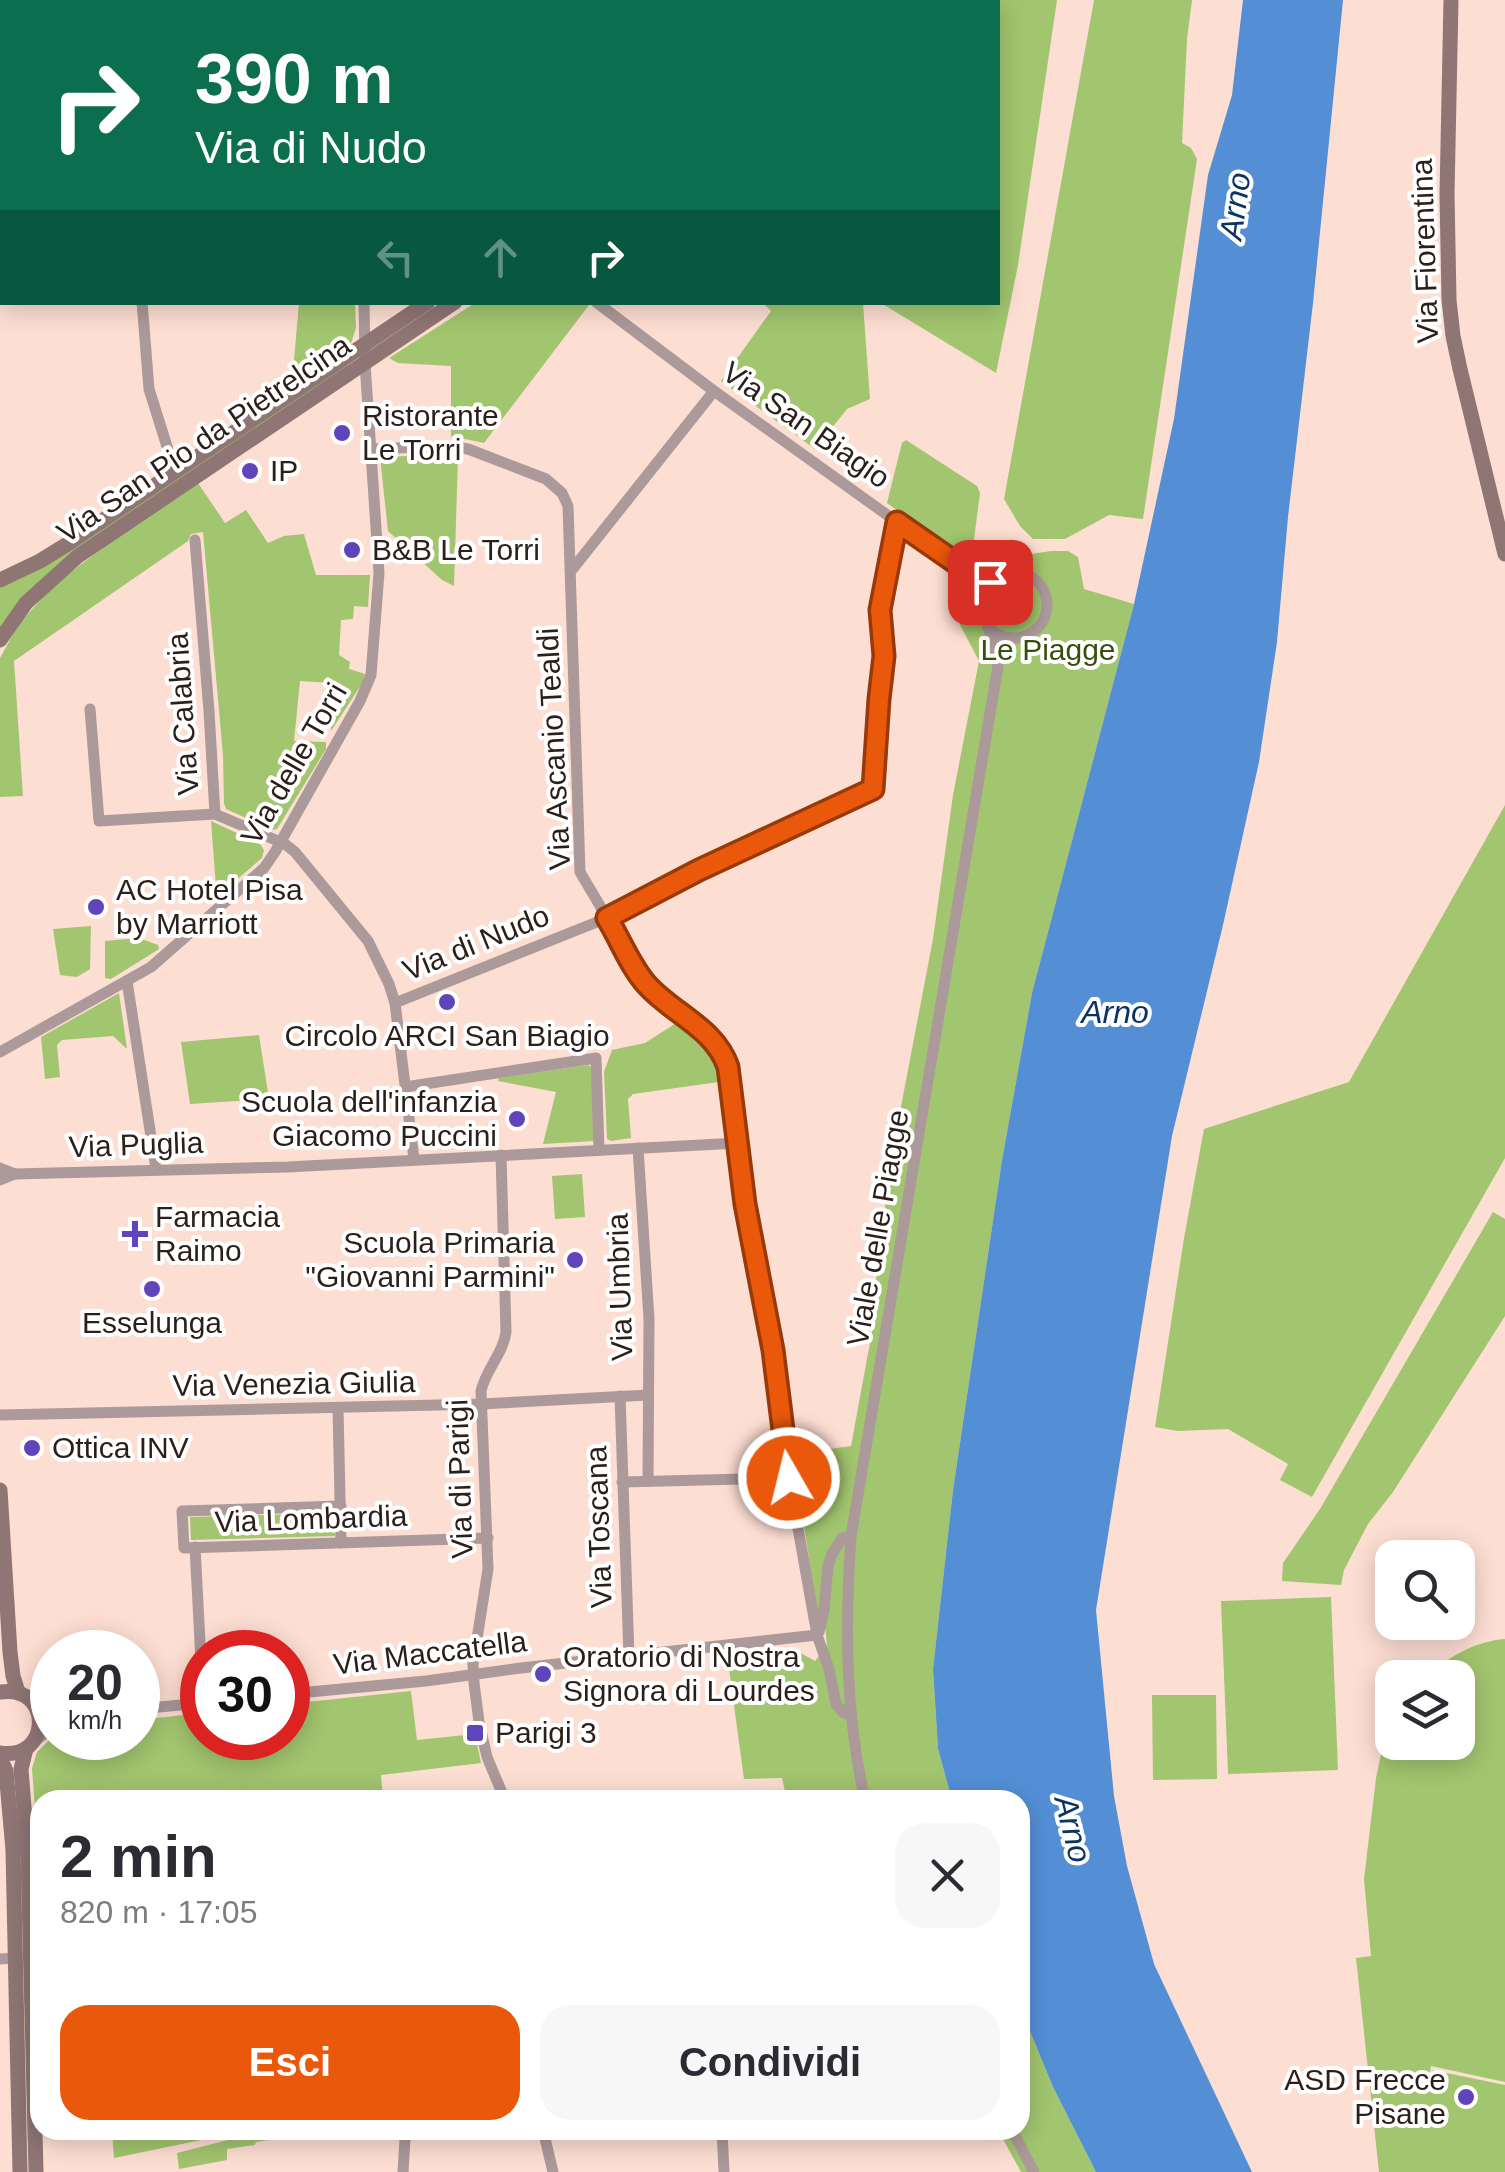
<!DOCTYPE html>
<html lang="it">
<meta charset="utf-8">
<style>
:root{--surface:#fff;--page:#f7f7f7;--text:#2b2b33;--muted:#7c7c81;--accent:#ea580c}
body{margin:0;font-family:Helvetica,sans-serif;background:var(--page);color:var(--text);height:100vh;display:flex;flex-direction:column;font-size:38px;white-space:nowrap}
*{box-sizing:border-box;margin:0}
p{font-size:32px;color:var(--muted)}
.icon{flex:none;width:55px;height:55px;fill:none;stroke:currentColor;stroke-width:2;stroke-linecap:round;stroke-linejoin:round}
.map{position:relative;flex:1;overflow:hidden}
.panel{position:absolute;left:30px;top:1790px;width:1000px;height:350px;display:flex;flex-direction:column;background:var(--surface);border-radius:30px;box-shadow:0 5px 25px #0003}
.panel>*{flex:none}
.guide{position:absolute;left:0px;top:0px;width:1000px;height:305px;box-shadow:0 5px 25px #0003;background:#0b6e4f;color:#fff;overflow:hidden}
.tools{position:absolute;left:1375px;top:1540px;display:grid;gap:20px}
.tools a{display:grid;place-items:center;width:100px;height:100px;border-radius:20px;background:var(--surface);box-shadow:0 5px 25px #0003;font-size:50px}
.speed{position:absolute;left:30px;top:1630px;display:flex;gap:20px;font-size:50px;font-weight:700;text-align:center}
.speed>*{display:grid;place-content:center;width:130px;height:130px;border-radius:50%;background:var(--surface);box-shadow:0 5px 25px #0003;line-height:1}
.speed small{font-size:25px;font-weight:400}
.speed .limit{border:15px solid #d22;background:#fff;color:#111}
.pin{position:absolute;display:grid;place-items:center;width:85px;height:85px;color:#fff;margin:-42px;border-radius:20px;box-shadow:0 5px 15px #0006}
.me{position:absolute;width:110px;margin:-55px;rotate:352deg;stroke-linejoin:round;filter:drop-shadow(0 0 8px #0008)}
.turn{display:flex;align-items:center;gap:35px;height:210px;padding:0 30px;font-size:45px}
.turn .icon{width:130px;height:130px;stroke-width:2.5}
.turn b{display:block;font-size:70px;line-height:85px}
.lanes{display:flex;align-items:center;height:95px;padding:0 30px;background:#0003;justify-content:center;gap:50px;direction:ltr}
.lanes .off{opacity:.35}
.round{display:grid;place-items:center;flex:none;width:105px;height:105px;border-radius:30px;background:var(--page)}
.summary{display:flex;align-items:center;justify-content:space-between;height:170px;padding:0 30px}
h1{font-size:60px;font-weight:700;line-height:75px}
.action{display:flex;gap:20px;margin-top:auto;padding:20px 30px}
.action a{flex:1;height:115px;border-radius:30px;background:var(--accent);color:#fff;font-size:40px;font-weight:700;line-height:115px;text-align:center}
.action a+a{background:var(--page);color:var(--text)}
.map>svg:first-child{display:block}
.green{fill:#a2c56f}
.water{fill:#548fd6}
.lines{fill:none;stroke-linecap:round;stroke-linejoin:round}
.stream{stroke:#548fd6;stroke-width:4}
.street{stroke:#ac9999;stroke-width:11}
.secondary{stroke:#8f7574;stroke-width:15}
.route-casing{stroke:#983908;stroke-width:25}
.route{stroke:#ea580c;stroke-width:18}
.poi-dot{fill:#5f44bc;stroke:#fff;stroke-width:4}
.labels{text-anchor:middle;stroke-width:8;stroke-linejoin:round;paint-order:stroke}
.street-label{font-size:30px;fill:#2c1e19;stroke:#fff}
.poi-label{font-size:30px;fill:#2c1e19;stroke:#fff;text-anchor:start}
.park-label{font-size:30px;fill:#384e0c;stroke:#fff}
.water-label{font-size:32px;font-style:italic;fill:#0b3462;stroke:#fff}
</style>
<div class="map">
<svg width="1505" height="2172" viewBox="0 0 1505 2172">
<rect width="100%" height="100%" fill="#fdded2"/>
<g class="green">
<path d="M 947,0 L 1057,0 L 1018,265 L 996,373 L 881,303 L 998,302 L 998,2 L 943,2 Z"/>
<path d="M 1094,0 L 1192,0 L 1187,39 L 1182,143 L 1191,148 L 1197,159 L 1143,519 L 1109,515 L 1065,539 L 1033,539 L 1020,526 L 1004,499 Z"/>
<path d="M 584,302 L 589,305 L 484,443 L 451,436 L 451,366 L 398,363 L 389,358 L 475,303 Z"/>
<path d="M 299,303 L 355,303 L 356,328 L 351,343 L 292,382 Z"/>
<path d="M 763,303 L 863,303 L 870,399 L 847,409 L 815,449 L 721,381 L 771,311 Z"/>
<path d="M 347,365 L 347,368 L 81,547 L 0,630 L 0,586 Z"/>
<path d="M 906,440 L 977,486 L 980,493 L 973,547 L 959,554 L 949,548 L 887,503 L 902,443 Z"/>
<path d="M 437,455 L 458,456 L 454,586 L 442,580 L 388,531 L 380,457 Z"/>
<path d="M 198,483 L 225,523 L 246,510 L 268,543 L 284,536 L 304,534 L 316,575 L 370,575 L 368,607 L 354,606 L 353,619 L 341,620 L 339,655 L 350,662 L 349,669 L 365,674 L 363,682 L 331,731 L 332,683 L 300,681 L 294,741 L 326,742 L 326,749 L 277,829 L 273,830 L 226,809 L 224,803 L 223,755 L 203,532 L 191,534 L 188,541 L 14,661 L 23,796 L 0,797 L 0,658 L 12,636 L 25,617 L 54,585 L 109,543 Z"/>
<path d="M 1051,551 L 1068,551 L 1078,557 L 1084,589 L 1134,604 L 1032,993 L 1002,1160 L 953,1490 L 933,1669 L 938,1749 L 952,1800 L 787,1800 L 782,1778 L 744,1779 L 728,1661 L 797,1651 L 815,1661 L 827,1646 L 825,1626 L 818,1618 L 793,1454 L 851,1446 L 878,1299 L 874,1297 L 891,1159 L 933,939 L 953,795 L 979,661 L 956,617 L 956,578 L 981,573 L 997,562 L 1017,556 Z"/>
<path d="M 1505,805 L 1505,1158 L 1312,1497 L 1280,1480 L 1288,1464 L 1228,1429 L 1177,1431 L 1155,1427 L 1184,1238 L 1204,1129 L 1349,1082 Z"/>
<path d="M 211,821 L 260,844 L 264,850 L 262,858 L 220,894 L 216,887 Z"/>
<path d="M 91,926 L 90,969 L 77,977 L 60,975 L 53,929 Z"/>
<path d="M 139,938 L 158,945 L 159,949 L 111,979 L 105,978 L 105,941 Z"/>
<path d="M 119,993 L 127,1049 L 113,1036 L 62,1040 L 57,1045 L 60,1077 L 45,1079 L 41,1037 Z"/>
<path d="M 681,1020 C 708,1035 718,1051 726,1081 L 633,1094 L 628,1099 L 631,1138 L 611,1141 L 607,1139 L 604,1072 L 612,1050 L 645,1043 Z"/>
<path d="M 259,1035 L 269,1099 L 190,1104 L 181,1042 Z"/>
<path d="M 588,1065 L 591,1067 L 595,1141 L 543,1144 L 556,1092 L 498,1081 L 499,1078 Z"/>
<path d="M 582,1174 L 585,1217 L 555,1219 L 552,1176 Z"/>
<path d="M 1493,1212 L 1505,1219 L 1505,1316 L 1393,1492 L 1368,1524 L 1344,1570 L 1341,1585 L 1282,1581 L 1283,1563 L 1320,1509 Z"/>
<path d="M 334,1513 L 335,1536 L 191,1540 L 190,1517 Z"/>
<path d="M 1331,1597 L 1338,1770 L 1228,1774 L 1221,1601 Z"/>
<path d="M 1505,1639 L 1505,2082 L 1431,2066 L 1425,2098 L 1432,2070 L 1505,2085 L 1505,2172 L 1379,2172 L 1356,1958 L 1371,1956 L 1364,1879 L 1376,1778 L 1383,1745 L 1392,1731 L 1392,1742 L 1458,1742 L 1458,1678 L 1430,1677 C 1446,1656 1478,1641 1505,1639 Z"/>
<path d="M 411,1691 L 417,1740 L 475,1734 L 481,1763 L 381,1775 L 383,1800 L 40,1800 L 40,1933 L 38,1850 L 32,1768 L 37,1752 L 52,1737 L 138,1738 L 138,1720 L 202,1713 L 202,1738 L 288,1738 L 288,1704 Z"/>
<path d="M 1152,1695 L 1216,1695 L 1217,1779 L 1153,1780 Z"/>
<path d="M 1020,2007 L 1053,2087 L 1096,2172 L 1021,2172 L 998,2130 L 1020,2130 Z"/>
<path d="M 112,2130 L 250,2130 L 114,2158 Z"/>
<path d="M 304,2130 L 336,2130 L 256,2142 L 255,2145 L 227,2149 L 227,2160 L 179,2169 L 177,2153 L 228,2140 Z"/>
</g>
<path class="water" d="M 1243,0 L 1343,0 L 1313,303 L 1288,517 L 1277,642 L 1259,762 L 1223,925 L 1172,1136 L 1096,1610 L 1114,1796 L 1127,1866 L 1154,1964 L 1252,2172 L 1096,2172 L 1053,2087 L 1020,2007 L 1020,1800 L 952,1800 L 938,1749 L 933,1669 L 953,1490 L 1002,1160 L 1032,993 L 1134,604 L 1174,419 L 1208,175 L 1232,95 Z"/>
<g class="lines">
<path class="stream" d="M 478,2 L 484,0"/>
<g class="street">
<path d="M 814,0 L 814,2"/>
<path d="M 0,118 L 2,118"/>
<path d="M 0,258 L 2,258"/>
<path d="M 142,302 L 149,389 L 175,472"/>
<path d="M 596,302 L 714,391 L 897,522 L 972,574 L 990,582"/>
<path d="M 371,449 L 447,446 L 468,449 L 546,479 L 562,493 L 568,506 L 580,872 L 645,982 L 666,1002 L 709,1035 L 725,1059 L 731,1080 L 745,1204 L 773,1350 L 789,1478 L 817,1635 L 829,1669 L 836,1704 L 844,1713 L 851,1716"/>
<path d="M 195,540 L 209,711 L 215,814 L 285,844 L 295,852 L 368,941 L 389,984 L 395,1003 L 414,1159"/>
<path d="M 571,571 L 714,391"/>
<circle cx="1014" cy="605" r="33"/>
<path d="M 90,709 L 99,821 L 215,814"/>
<path d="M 127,981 L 156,1169"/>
<path d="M 395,1003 L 607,918 L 699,870 L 873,789 L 879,699 L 885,656 L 880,610 L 897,522"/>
<path d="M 0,1052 L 151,967 L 264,868 L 275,852 L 360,701 L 371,675 L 379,573 L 365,363 L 364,302"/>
<path d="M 405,1087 L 596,1058 L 599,1150"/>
<path d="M 638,1148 L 649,1319 L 648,1481"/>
<path d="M 501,1155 L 506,1332 C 503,1354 486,1369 481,1391 L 488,1569 L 473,1664 L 474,1683 L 479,1722 L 487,1757 L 505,1800"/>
<path d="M 0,1168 L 15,1174 L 0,1180"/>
<path d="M 15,1174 L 288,1167 L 738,1143"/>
<path d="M 620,1396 L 629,1656"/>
<path d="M 338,1408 L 341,1543"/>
<path d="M 0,1415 L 481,1404 L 648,1395"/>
<path d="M 622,1482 L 789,1478"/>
<path d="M 341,1506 L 182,1511 L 184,1548 L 488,1538"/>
<path d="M 195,1547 L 202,1680"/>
<path d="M 819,1632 L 824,1610 L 828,1566 L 832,1554 L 842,1538 L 851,1536"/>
<path d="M 288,1694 L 426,1681 L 521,1668 L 817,1635"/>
<path d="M 138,1709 L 202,1703"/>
<path d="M 34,1742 L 52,1728"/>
<path d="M 865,1800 C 845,1713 845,1625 851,1536 L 998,666 L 995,647 L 987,625"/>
<path d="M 0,1959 L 17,1958"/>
<path d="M 543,2130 L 553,2172"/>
<path d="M 722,2130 L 724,2172"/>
<path d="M 1012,2130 L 1034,2172"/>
<path d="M 403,2172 L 405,2139"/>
</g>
<g class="secondary">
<path d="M 867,0 L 871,2"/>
<path d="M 1451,0 L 1447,194 L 1449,300 L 1453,336 L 1460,369 L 1505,554"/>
<path d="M 826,2 L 830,0"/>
<path d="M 908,2 L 911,0"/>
<path d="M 0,580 L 40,561 L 66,545 L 428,302"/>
<path d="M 0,640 L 26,603 L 78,556 L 455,302"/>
<path d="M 0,1490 L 10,1652 L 13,1676 L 18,1692"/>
<path d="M 0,1692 C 53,1684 52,1761 0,1753"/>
<path d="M 26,1749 L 21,1769 L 28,1858 L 36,2172"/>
<path d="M 0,1758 L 6,1771 L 13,1850 L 20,2172"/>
</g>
</g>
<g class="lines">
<g class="route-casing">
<path id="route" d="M 789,1478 L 773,1350 L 745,1204 L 728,1067 C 715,1028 673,1014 647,985 C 630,966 620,939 607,918 L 699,870 L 873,789 L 879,699 L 884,656 L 880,610 L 897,522 L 972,574 L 990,582"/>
</g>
<use href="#route" class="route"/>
</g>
<g class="poi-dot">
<circle cx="342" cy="433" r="10"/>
<circle cx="250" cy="471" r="10"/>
<circle cx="352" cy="550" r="10"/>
<circle cx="96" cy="907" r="10"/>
<circle cx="447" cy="1002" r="10"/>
<circle cx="517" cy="1119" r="10"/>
<path d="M130 1219h10v10h10v10h-10v10h-10v-10h-10v-10h10z"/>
<circle cx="575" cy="1260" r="10"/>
<circle cx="152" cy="1289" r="10"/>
<circle cx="32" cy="1448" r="10"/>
<circle cx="543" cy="1674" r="10"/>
<rect x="465" y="1723" width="20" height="20" rx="5"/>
<circle cx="1466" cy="2097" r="10"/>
</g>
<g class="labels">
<g class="street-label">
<text transform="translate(1425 251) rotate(-92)" y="10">Via Fiorentina</text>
<text transform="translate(806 425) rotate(35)" y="10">Via San Biagio</text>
<text transform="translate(204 439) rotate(-34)" y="10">Via San Pio da Pietrelcina</text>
<text transform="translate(183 714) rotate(-94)" y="10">Via Calabria</text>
<text transform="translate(554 749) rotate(-93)" y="10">Via Ascanio Tealdi</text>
<text transform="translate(294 764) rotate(-60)" y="10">Via delle Torri</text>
<text transform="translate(476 943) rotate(-22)" y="10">Via di Nudo</text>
<text transform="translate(136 1145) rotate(-2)" y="10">Via Puglia</text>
<text transform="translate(878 1228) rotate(-80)" y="10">Viale delle Piagge</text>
<text transform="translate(620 1287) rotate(-92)" y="10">Via Umbria</text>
<text transform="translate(294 1384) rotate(-1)" y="10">Via Venezia Giulia</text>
<text transform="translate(460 1479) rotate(-92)" y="10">Via di Parigi</text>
<text transform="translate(311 1519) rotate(-2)" y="10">Via Lombardia</text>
<text transform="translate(599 1527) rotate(-92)" y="10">Via Toscana</text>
<text transform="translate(430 1653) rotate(-7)" y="10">Via Maccatella</text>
</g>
<g class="poi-label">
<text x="362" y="426">Ristorante<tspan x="362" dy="34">Le Torri</tspan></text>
<text x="270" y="481">IP</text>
<text x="372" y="560">B&amp;B Le Torri</text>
<text x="116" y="900">AC Hotel Pisa<tspan x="116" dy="34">by Marriott</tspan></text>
<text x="447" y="1046" text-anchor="middle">Circolo ARCI San Biagio</text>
<text x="497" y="1112" text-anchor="end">Scuola dell'infanzia<tspan x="497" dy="34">Giacomo Puccini</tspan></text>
<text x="155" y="1227">Farmacia<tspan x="155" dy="34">Raimo</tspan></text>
<text x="555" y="1253" text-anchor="end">Scuola Primaria<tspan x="555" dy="34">"Giovanni Parmini"</tspan></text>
<text x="152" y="1333" text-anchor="middle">Esselunga</text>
<text x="52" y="1458">Ottica INV</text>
<text x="563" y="1667">Oratorio di Nostra<tspan x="563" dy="34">Signora di Lourdes</tspan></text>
<text x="495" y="1743">Parigi 3</text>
<text x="1446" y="2090" text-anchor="end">ASD Frecce<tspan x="1446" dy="34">Pisane</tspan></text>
</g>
<g class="park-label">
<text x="1048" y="660">Le Piagge</text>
</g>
<g class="water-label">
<text transform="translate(1235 206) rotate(-82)" y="11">Arno</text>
<text x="1115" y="1023">Arno</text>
<text transform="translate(1073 1829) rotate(76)" y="11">Arno</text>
</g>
</g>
</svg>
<div class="tools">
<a><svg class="icon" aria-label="search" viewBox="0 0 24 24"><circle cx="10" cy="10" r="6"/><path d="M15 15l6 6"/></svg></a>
<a><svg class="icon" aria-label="layers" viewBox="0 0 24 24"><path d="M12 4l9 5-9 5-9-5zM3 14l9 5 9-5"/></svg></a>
</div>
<div class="speed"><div>20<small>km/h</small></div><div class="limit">30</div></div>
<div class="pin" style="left:990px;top:582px;background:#d93025"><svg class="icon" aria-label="arrive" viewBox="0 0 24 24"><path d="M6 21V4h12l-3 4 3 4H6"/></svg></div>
<svg class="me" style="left:789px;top:1478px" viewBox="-20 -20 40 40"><circle r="17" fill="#ea580c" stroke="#fff" stroke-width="3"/><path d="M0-11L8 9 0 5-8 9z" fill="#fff"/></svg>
<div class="guide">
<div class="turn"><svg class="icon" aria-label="right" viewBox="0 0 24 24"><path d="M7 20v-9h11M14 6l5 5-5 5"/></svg><div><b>390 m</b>Via di Nudo</div></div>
<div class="lanes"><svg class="icon off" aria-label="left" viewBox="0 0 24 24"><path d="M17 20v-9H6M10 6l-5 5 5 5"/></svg><svg class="icon off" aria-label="ahead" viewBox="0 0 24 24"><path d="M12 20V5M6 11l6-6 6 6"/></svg><svg class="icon" aria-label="right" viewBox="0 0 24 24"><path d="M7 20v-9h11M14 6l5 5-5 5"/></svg></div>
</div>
<section class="panel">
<div class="summary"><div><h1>2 min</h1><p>820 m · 17:05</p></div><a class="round"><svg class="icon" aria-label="close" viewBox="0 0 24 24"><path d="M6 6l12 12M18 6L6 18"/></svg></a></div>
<div class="action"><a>Esci</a><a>Condividi</a></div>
</section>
</div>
